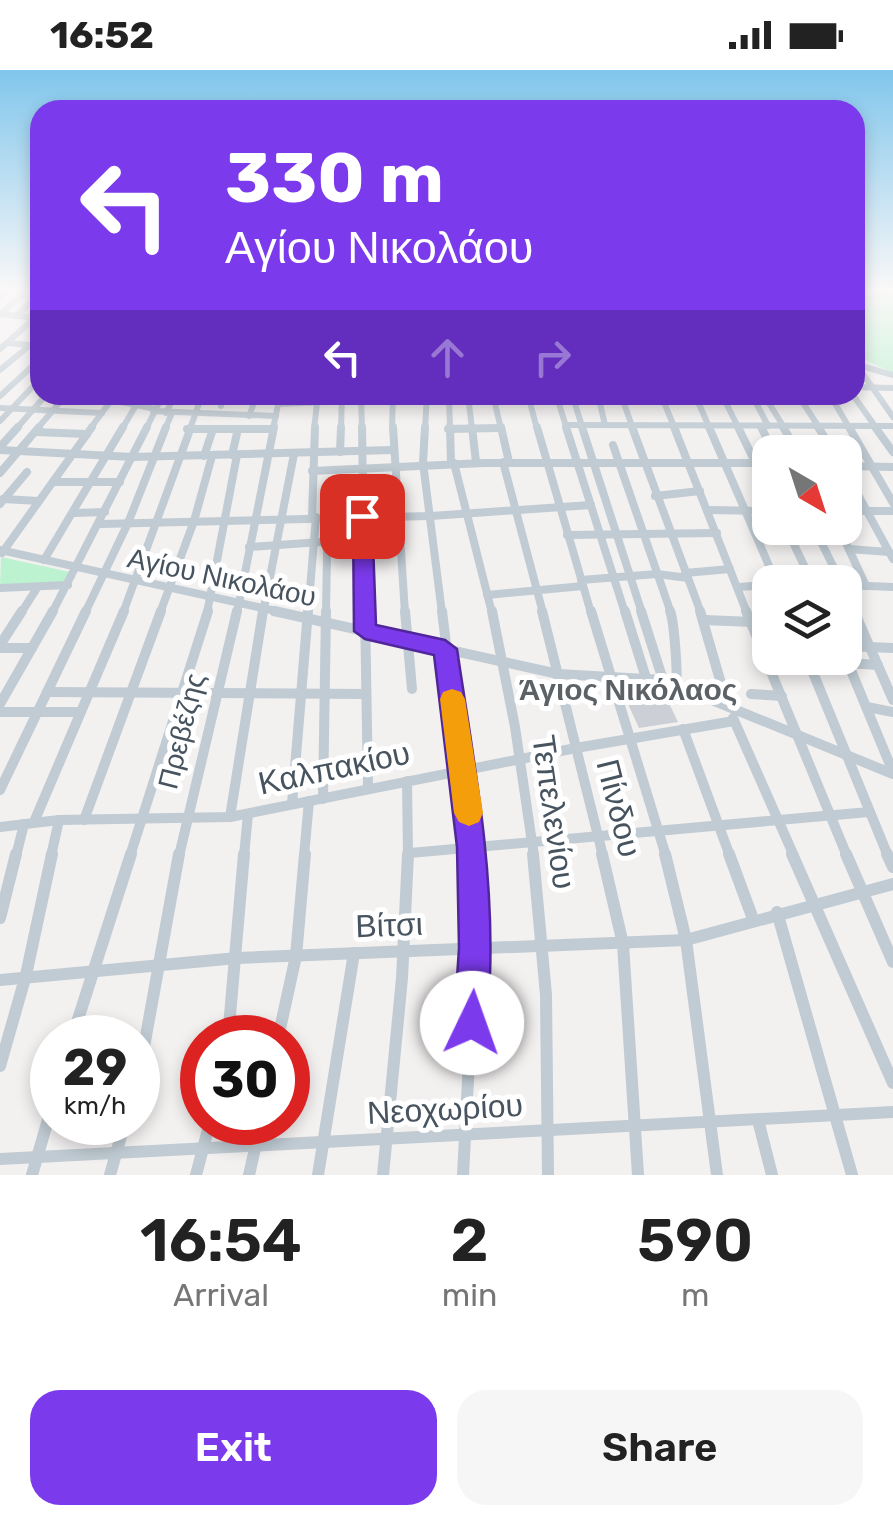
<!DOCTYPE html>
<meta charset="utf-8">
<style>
:root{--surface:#fff;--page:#f6f6f6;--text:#222;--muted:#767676;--accent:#7c3aed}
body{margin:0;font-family:Rubik,sans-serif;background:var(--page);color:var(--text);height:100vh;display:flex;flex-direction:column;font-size:38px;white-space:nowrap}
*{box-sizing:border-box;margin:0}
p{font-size:32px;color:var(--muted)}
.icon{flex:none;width:55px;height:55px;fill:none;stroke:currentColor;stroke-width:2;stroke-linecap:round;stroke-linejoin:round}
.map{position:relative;height:1105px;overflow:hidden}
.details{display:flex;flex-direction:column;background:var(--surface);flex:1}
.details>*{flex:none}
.top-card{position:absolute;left:30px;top:30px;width:835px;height:305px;border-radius:30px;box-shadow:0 5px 15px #0003;background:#7c3aed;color:#fff;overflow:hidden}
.needle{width:65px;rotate:141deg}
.tools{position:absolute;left:752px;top:365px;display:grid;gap:20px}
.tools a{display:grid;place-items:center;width:110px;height:110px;border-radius:20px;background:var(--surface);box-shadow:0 5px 15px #0003;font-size:50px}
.speed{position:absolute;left:30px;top:945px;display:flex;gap:20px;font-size:50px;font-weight:700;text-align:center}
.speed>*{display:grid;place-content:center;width:130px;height:130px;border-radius:50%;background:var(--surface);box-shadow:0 5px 15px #0003;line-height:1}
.speed small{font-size:25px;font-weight:400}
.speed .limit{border:15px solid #d22;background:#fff;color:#111}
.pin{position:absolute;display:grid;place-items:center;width:85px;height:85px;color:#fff;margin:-42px;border-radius:20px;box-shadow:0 5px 15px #0006}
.me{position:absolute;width:110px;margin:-55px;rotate:3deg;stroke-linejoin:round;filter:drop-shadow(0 0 8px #0008)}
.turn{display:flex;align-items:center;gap:35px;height:210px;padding:0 30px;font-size:45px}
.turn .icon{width:130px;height:130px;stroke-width:2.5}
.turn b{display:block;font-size:70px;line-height:85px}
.lanes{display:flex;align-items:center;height:95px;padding:0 30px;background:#0003;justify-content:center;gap:50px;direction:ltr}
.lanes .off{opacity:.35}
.eta{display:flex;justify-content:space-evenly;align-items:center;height:170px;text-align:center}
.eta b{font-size:60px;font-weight:600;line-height:70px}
.cta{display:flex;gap:20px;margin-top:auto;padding:20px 30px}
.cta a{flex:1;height:115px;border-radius:30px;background:var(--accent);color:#fff;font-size:40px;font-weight:600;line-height:115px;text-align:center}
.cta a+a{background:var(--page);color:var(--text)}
.status{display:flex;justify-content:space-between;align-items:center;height:70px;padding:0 50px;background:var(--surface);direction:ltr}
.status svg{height:28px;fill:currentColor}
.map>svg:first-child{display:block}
.green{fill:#bcf2cf}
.building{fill:#cccfd5}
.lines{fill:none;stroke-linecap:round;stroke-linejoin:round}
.minor-far3{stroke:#c0cbd3;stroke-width:6}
.minor-far2{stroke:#c0cbd3;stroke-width:8}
.minor-far1{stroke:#c0cbd3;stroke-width:10}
.minor{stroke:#c0cbd3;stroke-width:12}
.route{fill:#7c3aed;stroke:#51269a;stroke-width:2.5}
.slow{fill:#f59e0b}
.labels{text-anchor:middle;stroke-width:10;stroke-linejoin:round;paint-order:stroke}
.street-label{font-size:28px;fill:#47545f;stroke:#fff}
.neighbourhood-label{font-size:30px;font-weight:bold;fill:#5c6166;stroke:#fff}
.near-street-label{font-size:32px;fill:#47545f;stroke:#fff}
</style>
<div class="status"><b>16:52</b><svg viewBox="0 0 49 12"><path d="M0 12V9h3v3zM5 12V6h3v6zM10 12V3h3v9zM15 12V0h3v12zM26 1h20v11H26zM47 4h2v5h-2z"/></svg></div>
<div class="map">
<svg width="893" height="1105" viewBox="0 0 893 1105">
<rect width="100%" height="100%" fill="#f3f0f0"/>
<g class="green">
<path d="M 855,219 L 893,221 L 893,303 L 855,285 Z"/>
<path d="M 1,487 L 70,502 L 64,513 L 0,516 Z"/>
</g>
<path class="building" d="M 666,627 L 678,652 L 639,658 L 628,634 Z"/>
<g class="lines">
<g class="minor-far3">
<path d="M 888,219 L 893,220"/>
<path d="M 0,226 L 12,219 L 40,222"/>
<path d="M 0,244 L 37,248"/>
<path d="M 0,244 L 28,220"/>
<path d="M 16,246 L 40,224"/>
<path d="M 8,273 L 40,276"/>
<path d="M 0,279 L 40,243"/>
<path d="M 855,294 L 893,305"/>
<path d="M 856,294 L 893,347"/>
<path d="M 0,300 L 40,267"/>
<path d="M 855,317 L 893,318"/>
<path d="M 76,325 L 113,328"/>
<path d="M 361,325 L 362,359"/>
<path d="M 468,325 L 472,359"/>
<path d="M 493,325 L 501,359"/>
<path d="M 528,325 L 537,359"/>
<path d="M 556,325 L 567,359"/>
<path d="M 572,325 L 583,359"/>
<path d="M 598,325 L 605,355"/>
<path d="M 621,325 L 633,359"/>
<path d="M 661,325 L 675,359"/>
<path d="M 695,325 L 710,359"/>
<path d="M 722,325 L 739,359"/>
<path d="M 752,325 L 768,356"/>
<path d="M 764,325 L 785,359"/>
<path d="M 798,325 L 820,359"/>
<path d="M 830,325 L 850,359"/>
<path d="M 853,325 L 877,359"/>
<path d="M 0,326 L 40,289"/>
<path d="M 449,326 L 450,359"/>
<path d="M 393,327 L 556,325"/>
<path d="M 112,330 L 155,339"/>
<path d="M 278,334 L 393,329"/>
<path d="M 221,336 L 225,325"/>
<path d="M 0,338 L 102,343"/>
<path d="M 153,341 L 276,346"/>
<path d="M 166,343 L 175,325"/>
<path d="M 249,346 L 257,325"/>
<path d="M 0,351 L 40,309"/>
<path d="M 566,355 L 893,356"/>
<path d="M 760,356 L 762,359"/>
<path d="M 16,359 L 46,325"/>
<path d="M 37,359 L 66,325"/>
<path d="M 90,359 L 115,325"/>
<path d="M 122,359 L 142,325"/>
<path d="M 146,359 L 163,325"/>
<path d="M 165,359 L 172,343"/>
<path d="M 187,359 L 273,359"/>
<path d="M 190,359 L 202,325"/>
<path d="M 273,359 L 280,325"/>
<path d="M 314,359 L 318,325"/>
<path d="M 341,359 L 342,325"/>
<path d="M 392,359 L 393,325"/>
<path d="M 425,359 L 427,325"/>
<path d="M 448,359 L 500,358"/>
</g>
<g class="minor-far2">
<path d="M 362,357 L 365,543"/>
<path d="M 393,357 L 405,543"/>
<path d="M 425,357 L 423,393 L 442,543"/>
<path d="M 450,357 L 451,393"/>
<path d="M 472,357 L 476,392"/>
<path d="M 501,357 L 509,392"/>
<path d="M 537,357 L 591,543"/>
<path d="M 566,357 L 625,543"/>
<path d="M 582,357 L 642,543"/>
<path d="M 632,357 L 701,543"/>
<path d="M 674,357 L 747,543"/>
<path d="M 709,357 L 776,512"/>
<path d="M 738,357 L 770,423"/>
<path d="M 761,357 L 774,382"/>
<path d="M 783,357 L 798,382"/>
<path d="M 818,357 L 834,382"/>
<path d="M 849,357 L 893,433"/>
<path d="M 875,357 L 893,382"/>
<path d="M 187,359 L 273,359"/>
<path d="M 448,359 L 500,358"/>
<path d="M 36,362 L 87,364"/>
<path d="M 613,375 L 671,543"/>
<path d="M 0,377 L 18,357"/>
<path d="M 0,380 L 132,387 L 392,380"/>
<path d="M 340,382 L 341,357"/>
<path d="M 232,385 L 238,359"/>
<path d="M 204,386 L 213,359"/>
<path d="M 503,392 L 543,543"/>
<path d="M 454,393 L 492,543"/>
<path d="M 845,396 L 893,397"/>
<path d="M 312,401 L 484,393 L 770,393"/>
<path d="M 845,401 L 893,489"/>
<path d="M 0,403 L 39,357"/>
<path d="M 53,412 L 120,412"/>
<path d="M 325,423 L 362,422"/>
<path d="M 655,426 L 700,421"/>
<path d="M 3,429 L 39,431"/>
<path d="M 0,434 L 27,402"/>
<path d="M 709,440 L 770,441"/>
<path d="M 845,441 L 893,441"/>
<path d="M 74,443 L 105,442"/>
<path d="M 312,447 L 315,357"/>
<path d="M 101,454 L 431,446 L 591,435"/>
<path d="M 786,458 L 812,512"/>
<path d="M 814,458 L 841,512"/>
<path d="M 839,458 L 866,516"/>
<path d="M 567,465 L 717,463"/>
<path d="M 249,477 L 363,469"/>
<path d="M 849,479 L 889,482"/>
<path d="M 0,480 L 285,543"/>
<path d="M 2,483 L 92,357"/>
<path d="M 44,490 L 123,357"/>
<path d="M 685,503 L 730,499"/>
<path d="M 581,510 L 657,504 L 688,508"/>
<path d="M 845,515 L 893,517"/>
<path d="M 738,517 L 770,515"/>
<path d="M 0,518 L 68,515"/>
<path d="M 845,521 L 855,543"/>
<path d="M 487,525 L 583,516"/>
<path d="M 21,543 L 37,518"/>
<path d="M 52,543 L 147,357"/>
<path d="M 85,543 L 128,453 L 166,357"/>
<path d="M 123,543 L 191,357"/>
<path d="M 160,543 L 194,451 L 212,386"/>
<path d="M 207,543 L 237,385"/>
<path d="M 237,543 L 274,357"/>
<path d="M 263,543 L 294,384"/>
<path d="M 308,543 L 316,447"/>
<path d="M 326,543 L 328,423"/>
</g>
<g class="minor-far1">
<path d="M 274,541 L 558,604 L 663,610 L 893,704"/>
<path d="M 365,541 L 368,718"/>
<path d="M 405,541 L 412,619"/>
<path d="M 442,541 L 472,786"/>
<path d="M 492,541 L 515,657 L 534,786"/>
<path d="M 542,541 L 603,786"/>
<path d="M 591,541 L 666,786"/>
<path d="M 625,541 L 646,608"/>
<path d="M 641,541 L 663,610"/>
<path d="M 670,541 C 674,550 678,604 676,615"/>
<path d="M 700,541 L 727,634"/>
<path d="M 746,541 L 847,786"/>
<path d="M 854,541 L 893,630"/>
<path d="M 704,550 L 753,552"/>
<path d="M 0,575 L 22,541"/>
<path d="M 845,576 L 893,578"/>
<path d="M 0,578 L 32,578"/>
<path d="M 845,586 L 893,702"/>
<path d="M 807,588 L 888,786"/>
<path d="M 848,593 L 878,595"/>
<path d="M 47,622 L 366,624"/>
<path d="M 751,624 L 782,626"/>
<path d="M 0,634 L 53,541"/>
<path d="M 867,637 L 893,642"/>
<path d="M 0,642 L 80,642"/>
<path d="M 733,648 L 794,786"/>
<path d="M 683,659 L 730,786"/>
<path d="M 407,711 L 408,786"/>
<path d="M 0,720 L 86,541"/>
<path d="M 323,729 L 326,541"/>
<path d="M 292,734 L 308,541"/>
<path d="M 230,747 L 263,541"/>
<path d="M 84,750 L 161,541"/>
<path d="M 34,752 L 124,541"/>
<path d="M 0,757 L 59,750 L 230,747 L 576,678 L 734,651"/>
<path d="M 410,783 L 869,742"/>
<path d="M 16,786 L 24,754"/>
<path d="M 51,786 L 59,750"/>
<path d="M 130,786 L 208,541"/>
<path d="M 179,786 L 237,541"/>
<path d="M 244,786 L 248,744"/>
<path d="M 304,786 L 309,731"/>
</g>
<g class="minor">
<path d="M 533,784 L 546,925 L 548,1105"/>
<path d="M 602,784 L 623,874 L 638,1105"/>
<path d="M 665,784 L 686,870 L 717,1105"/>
<path d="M 729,784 L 753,849"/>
<path d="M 792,784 L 893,1013"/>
<path d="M 846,784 L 893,892"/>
<path d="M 887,784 L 893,797"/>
<path d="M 777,842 L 852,1105"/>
<path d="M 0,848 L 16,784"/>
<path d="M 0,910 L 237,888 L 686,870 L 893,814"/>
<path d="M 72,968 L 131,784"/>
<path d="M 228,968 L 244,784"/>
<path d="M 278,968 L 296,886 L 305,784"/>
<path d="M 0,996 L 26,905 L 52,784"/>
<path d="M 138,1010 L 179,784"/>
<path d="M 758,1050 L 772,1105"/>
<path d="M 0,1089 L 893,1042"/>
<path d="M 32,1105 L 52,1036"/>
<path d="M 110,1105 L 125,1052"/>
<path d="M 196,1105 L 210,1052"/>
<path d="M 249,1105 L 261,1052"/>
<path d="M 318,1105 L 354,883"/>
<path d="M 383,1105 L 402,908 L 408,784"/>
<path d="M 463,1105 L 475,878 L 472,784"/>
</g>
</g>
<linearGradient id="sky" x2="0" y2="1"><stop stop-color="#81c6ec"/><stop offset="0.59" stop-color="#faf8f8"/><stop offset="1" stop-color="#faf8f8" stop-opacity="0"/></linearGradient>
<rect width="893" height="373" fill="url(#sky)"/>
<path class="route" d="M 362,439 L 372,446 L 376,555 L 445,570 L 457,579 C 473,687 494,795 490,905 C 490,926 492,947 484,965 L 472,971 L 459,965 L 454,953 L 459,878 L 457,777 L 434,585 L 365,569 L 354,561 L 353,446 Z"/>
<path class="slow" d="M 452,619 L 461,622 L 465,629 L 483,743 L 479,752 L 469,756 L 459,752 L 454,743 L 440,629 L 443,622 Z"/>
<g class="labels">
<g class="street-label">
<text transform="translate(222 507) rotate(12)" y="10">Αγίου Νικολάου</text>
<text transform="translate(181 661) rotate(-76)" y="10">Πρεβέζης</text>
</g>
<g class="neighbourhood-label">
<text x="628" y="630">Άγιος Νικόλαος</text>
</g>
<g class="near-street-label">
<text transform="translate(334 698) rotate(-12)" y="11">Καλπακίου</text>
<text transform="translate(619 738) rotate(76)" y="11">Πίνδου</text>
<text transform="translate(554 742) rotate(82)" y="11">Τεπελενίου</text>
<text transform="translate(389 855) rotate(-2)" y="11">Βίτσι</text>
<text transform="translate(445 1039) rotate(-3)" y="11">Νεοχωρίου</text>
</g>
</g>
</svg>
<div class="tools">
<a><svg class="needle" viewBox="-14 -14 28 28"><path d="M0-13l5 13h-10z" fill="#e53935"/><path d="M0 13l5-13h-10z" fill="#767676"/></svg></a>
<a><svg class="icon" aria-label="layers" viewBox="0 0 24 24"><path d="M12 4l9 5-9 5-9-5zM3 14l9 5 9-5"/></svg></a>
</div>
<div class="speed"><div>29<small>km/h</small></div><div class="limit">30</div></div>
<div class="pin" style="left:362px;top:446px;background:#d93025"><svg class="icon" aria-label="arrive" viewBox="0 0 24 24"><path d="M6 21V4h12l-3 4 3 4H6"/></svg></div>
<svg class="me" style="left:472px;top:953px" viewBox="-20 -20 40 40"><circle r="19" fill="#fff"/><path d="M0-13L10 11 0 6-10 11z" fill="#7c3aed"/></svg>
<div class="top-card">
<div class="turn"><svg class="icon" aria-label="left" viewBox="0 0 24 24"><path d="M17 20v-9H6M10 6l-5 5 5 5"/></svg><div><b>330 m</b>Αγίου Νικολάου</div></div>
<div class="lanes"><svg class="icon" aria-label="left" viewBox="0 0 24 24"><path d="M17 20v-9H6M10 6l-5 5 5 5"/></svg><svg class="icon off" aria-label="ahead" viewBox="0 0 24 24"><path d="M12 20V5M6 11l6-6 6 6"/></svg><svg class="icon off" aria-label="right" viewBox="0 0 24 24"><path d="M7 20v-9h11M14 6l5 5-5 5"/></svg></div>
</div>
</div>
<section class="details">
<div class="eta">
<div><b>16:54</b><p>Arrival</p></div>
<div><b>2</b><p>min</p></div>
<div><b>590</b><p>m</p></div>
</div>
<div class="cta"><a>Exit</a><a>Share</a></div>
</section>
